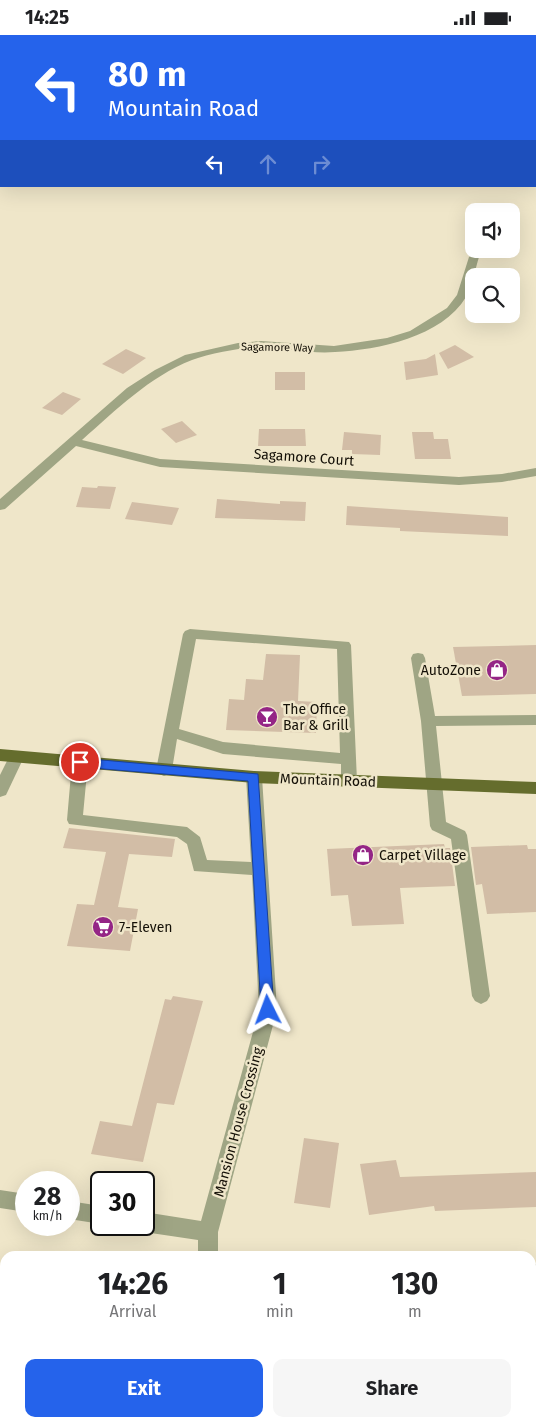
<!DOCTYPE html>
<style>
:root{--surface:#fff;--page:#f6f6f6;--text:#202124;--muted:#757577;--accent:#2563eb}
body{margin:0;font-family:"Fira Sans",sans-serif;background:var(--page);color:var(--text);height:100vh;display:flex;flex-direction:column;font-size:19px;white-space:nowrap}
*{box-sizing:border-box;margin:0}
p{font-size:16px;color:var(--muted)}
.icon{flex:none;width:28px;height:28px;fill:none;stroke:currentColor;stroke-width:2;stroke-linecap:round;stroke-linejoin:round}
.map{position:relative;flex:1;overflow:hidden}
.panel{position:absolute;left:0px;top:1216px;width:536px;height:176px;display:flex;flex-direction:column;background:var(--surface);border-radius:15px 15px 0 0;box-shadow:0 5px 20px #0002}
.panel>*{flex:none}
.top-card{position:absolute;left:0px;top:0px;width:536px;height:152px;box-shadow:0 5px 20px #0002;background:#2563eb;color:#fff;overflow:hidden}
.tools{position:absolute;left:465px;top:168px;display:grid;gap:10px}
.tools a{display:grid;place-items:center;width:55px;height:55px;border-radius:10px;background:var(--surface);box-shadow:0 5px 20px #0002;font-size:25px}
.speed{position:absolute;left:15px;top:1136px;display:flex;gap:10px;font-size:25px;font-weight:700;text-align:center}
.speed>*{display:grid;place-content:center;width:65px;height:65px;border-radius:50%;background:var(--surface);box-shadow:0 5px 20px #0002;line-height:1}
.speed small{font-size:12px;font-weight:400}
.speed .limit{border:2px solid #111;border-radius:8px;background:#fff;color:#111}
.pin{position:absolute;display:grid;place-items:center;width:42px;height:42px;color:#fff;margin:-21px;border:2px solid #fff;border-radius:50%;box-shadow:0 1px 5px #0007}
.me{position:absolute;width:55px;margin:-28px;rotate:357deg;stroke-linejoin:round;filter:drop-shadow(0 0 4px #0008)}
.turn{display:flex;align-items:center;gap:18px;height:105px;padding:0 25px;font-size:22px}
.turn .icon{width:65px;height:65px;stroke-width:2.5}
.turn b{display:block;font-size:35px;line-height:42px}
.lanes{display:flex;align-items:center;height:48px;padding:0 25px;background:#0003;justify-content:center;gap:25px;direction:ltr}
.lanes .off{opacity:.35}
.eta{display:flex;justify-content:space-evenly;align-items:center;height:85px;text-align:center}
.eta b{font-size:30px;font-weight:700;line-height:35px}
.button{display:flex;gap:10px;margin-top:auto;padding:10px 25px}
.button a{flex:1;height:58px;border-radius:10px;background:var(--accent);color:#fff;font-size:20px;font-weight:700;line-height:58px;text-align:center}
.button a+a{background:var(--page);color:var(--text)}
.status{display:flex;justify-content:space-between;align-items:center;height:35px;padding:0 25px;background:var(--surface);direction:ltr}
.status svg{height:14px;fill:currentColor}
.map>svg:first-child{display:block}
.building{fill:#d2bda6}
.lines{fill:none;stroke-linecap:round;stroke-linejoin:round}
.minor{fill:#9fa584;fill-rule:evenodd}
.major{fill:#656d2d;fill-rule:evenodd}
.route{fill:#2563eb;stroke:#184099}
.labels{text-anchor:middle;stroke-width:5;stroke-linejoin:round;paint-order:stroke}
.far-street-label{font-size:11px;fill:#141007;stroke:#efe6c9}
.street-label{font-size:14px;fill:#141007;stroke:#efe6c9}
.poi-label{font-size:14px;fill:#141007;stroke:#efe6c9;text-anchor:start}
</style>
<div class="status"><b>14:25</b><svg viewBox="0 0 49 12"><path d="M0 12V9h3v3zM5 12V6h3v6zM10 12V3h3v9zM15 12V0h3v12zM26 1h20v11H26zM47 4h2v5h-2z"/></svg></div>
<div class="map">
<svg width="536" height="1392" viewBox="0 0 536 1392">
<rect width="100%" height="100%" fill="#efe6c9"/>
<g class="building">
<path d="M 455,310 L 474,322 L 448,334 L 439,318 Z"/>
<path d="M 126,314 L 146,323 L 123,339 L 102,329 Z"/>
<path d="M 435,319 L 438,340 L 406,345 L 404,327 L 426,324 Z"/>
<rect x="275" y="337" width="30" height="18"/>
<path d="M 63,357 L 81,364 L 62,380 L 42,373 Z"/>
<path d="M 182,386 L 197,400 L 176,408 L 161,394 Z"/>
<path d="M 259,394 L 305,394 L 306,411 L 258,411 Z"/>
<path d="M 344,397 L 381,400 L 380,420 L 352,419 L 352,415 L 342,415 Z"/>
<path d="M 412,397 L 433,397 L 434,404 L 448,404 L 451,424 L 415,424 Z"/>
<path d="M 98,451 L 116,452 L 110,474 L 76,472 L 82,452 L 97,453 Z"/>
<path d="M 217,464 L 280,469 L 280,466 L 306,467 L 305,486 L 215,483 Z"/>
<path d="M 132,467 L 179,473 L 172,490 L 125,484 Z"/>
<path d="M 347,471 L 508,482 L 508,501 L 400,496 L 400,493 L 346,490 Z"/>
<path d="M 536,610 L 536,659 L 462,661 L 453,612 Z"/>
<path d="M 266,619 L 300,620 L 298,666 L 317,667 L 316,698 L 226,695 L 229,664 L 244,665 L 246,644 L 263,645 Z"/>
<path d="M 69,793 L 175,804 L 172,822 L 129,819 L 118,872 L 138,874 L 130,916 L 67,911 L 77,869 L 94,870 L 106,817 L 63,813 Z"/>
<path d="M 444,809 L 445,813 L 450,813 L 455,851 L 400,853 L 404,889 L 352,891 L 348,860 L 331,861 L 327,814 Z"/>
<path d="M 527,810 L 528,814 L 536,814 L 536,877 L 487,879 L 482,849 L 476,850 L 471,812 Z"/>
<path d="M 173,961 L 203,966 L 174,1070 L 157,1068 L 143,1127 L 91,1119 L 100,1086 L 132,1091 L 165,964 L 171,965 Z"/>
<path d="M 304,1103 L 339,1108 L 330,1173 L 294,1168 Z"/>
<path d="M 396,1125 L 400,1142 L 536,1137 L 536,1172 L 435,1176 L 434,1171 L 369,1180 L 360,1129 Z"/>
</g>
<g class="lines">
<g class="minor">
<rect x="171" y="0" width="8" height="1"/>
<path d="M 474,219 L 479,222 C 475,234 473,251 466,262 C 442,302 378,315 335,317 C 311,319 286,313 263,312 C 243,312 211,318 192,325 C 149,342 116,375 82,405 L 160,424 L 459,442 L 502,439 L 536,433 L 536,441 L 502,447 L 459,450 L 160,432 L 76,411 L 5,474 L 0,475 L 0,464 L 127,353 L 155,335 L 185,320 L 238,308 L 261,306 L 334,311 L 387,303 L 410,296 L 447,273 L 457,260 L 469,222 Z"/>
<path d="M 190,594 L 349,607 L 351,610 L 357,746 L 354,750 L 349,752 L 344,750 L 341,746 L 341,729 L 223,719 L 177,704 L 172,735 L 169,739 L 164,741 L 159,739 L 156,735 L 183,599 L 185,596 ZM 196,604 L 337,614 L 340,718 L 223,707 L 179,694 Z"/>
<path d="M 418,618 L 423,619 L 425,623 L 435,681 L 536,680 L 536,690 L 436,691 L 446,787 L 465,796 L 467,800 L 490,961 L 487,966 L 481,969 L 475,966 L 472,961 L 451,804 L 432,795 L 430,791 L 421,686 L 411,623 L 413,619 Z"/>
<path d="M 16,716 L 21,718 L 24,722 L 6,760 L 0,762 L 0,740 L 11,718 Z"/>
<path d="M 80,721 L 85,723 L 88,727 L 83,780 L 187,792 L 200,802 L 207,825 L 251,827 L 246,742 L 249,738 L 254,736 L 259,738 L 262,742 L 277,975 L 218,1197 L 218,1221 L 198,1221 L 198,1205 L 144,1197 L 137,1194 L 135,1190 L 144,1190 L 144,1177 L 201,1186 L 259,975 L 252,840 L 194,836 L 187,809 L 177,802 L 69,789 L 67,785 L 72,727 L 75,723 Z"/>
<path d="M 0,1155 L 26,1159 L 26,1177 L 0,1173 Z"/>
<path d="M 69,1166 L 101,1171 L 101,1189 L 69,1184 Z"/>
<rect x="531" y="1229" width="5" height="20"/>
<rect x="199" y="1388" width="22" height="4"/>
</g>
<path class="major" d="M 0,714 L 254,736 L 536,747 L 536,759 L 254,748 L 0,726 Z"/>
</g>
<path class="route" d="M 80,723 L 258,739 L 274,975 L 272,979 L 268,981 L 263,979 L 261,975 L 248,746 L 80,732 L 75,727 Z"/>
<defs>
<g id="shop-disc" transform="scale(1.125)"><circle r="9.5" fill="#942586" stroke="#efe6c9"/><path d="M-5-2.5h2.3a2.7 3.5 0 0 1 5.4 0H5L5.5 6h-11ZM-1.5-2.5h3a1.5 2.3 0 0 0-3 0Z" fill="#fff"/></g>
<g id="bar-disc" transform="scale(1.125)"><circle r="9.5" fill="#942586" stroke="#efe6c9"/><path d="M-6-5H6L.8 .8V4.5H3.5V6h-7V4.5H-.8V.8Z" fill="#fff"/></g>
<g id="supermarket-disc" transform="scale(1.125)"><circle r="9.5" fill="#942586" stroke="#efe6c9"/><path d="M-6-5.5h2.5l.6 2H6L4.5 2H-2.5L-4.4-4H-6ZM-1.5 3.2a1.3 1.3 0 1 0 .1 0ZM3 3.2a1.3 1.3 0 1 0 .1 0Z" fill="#fff"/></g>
</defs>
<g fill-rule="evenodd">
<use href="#shop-disc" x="497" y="635"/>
<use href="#bar-disc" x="267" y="682"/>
<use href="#shop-disc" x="363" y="820"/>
<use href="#supermarket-disc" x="103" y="892"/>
</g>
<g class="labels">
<g class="far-street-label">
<text transform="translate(277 312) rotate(1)" y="4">Sagamore Way</text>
</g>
<g class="street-label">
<text transform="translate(304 422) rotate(4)" y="5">Sagamore Court</text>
<text transform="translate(328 745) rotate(2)" y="5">Mountain Road</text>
<text transform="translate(238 1087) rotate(-75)" y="5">Mansion House Crossing</text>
</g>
<g class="poi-label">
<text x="481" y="640" text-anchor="end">AutoZone</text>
<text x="283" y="679">The Office<tspan x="283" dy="16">Bar &amp; Grill</tspan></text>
<text x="379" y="825">Carpet Village</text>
<text x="119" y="897">7-Eleven</text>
</g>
</g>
</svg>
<div class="tools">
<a><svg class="icon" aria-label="sound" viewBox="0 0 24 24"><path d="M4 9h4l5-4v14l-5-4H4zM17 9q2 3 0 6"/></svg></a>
<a><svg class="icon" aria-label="search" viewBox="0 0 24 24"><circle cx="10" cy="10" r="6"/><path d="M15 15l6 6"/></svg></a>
</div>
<div class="speed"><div>28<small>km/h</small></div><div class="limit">30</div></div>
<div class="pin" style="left:80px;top:727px;background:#d93025"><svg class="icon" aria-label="arrive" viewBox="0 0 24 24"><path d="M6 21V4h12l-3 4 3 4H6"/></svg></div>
<svg class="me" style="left:268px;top:975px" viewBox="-20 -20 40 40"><path d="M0-17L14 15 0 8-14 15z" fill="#2563eb" stroke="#fff" stroke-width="4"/></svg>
<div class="top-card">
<div class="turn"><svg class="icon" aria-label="left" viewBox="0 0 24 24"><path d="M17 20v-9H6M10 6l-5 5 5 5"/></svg><div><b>80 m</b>Mountain Road</div></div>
<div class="lanes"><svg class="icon" aria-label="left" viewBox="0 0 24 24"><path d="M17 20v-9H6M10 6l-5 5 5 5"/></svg><svg class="icon off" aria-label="ahead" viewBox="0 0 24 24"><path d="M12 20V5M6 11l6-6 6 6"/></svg><svg class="icon off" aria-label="right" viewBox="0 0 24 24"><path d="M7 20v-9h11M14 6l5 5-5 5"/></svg></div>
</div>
<section class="panel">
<div class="eta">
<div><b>14:26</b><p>Arrival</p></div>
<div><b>1</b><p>min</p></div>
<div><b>130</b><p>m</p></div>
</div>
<div class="button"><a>Exit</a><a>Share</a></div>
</section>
</div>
